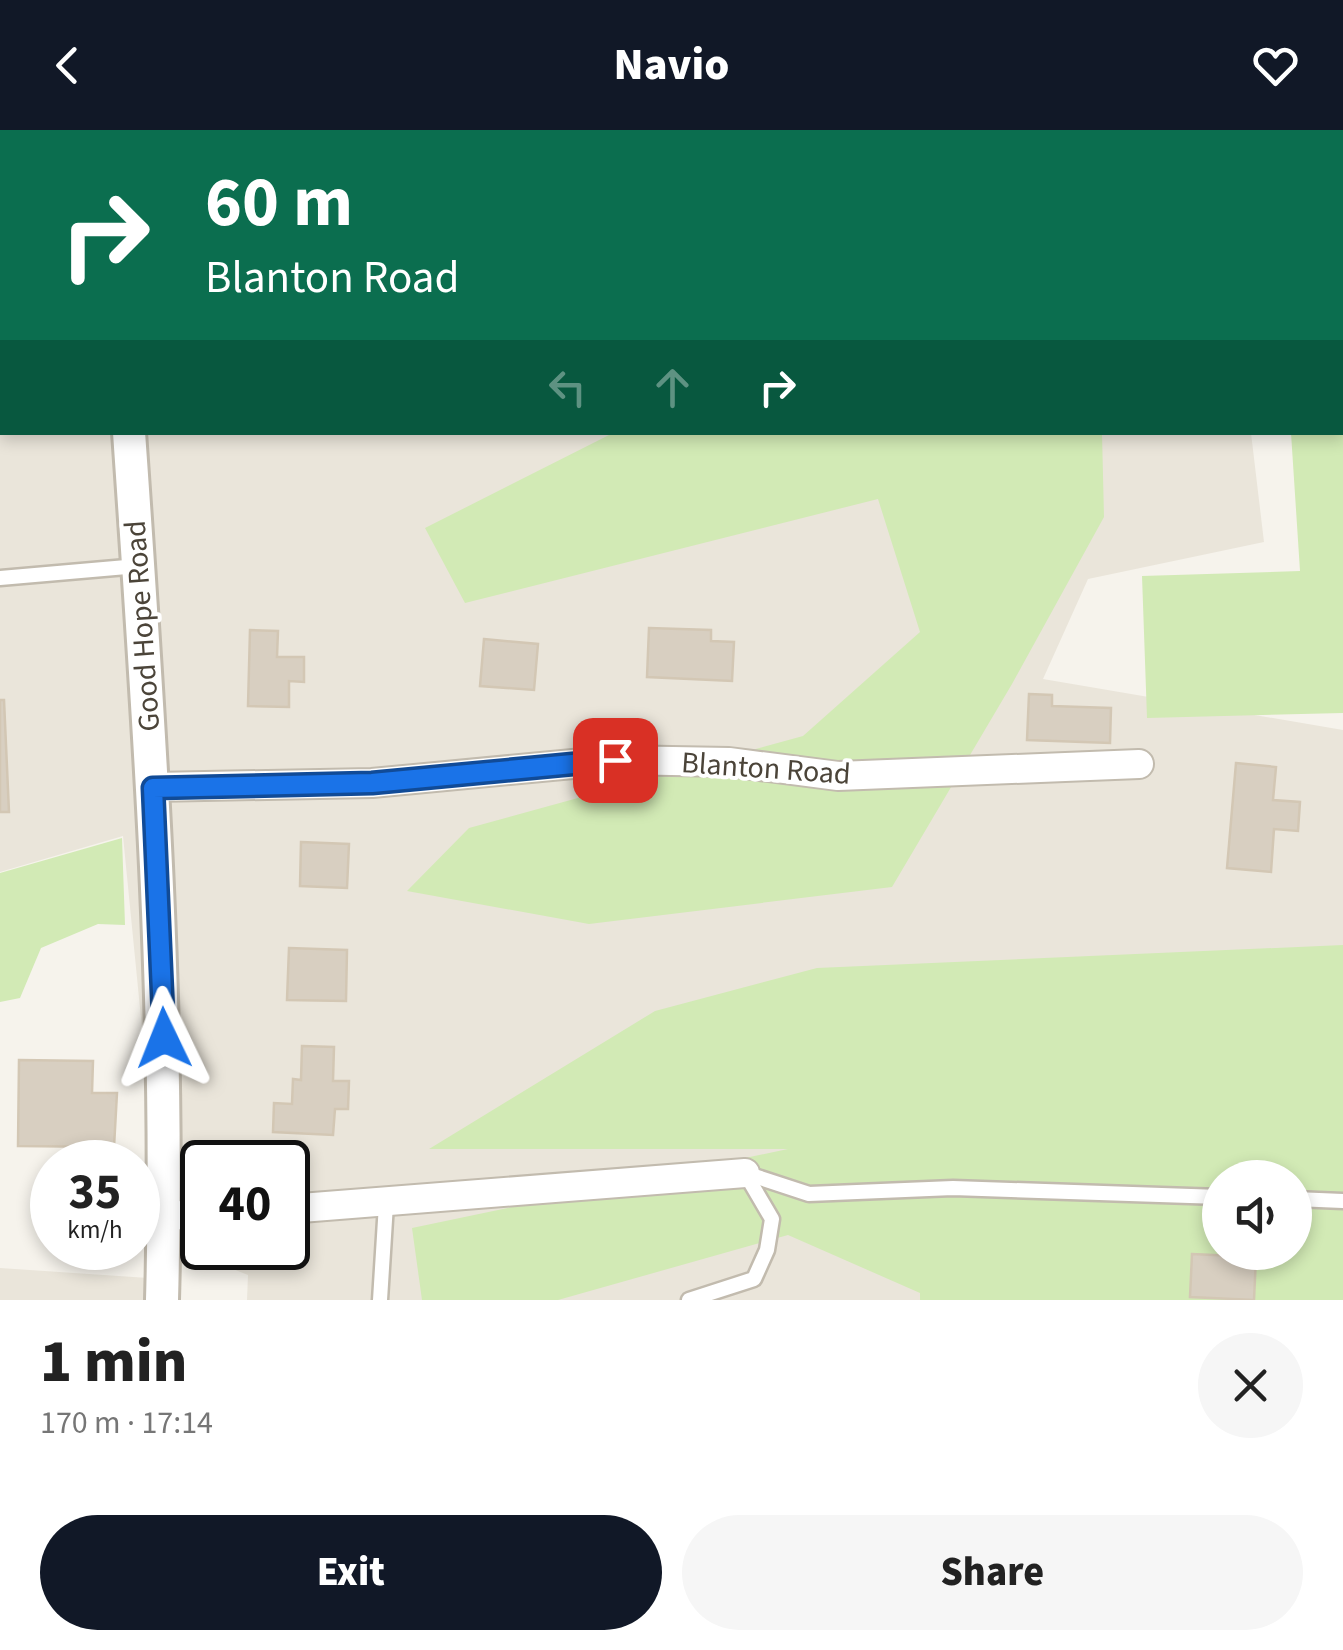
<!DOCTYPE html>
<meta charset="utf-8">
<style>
:root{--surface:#fff;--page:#f6f6f6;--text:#222;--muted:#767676;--accent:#111827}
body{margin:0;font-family:"Source Sans 3",sans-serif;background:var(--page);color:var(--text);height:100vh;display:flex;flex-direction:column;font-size:38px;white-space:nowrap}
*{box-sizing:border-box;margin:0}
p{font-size:32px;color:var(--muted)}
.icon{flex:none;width:55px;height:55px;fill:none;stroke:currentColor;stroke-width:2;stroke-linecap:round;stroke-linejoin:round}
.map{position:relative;height:1170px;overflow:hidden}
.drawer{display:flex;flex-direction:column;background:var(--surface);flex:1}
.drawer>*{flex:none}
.top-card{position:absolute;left:0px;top:0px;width:1345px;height:305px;box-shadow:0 5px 15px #0003;background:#0b6e4f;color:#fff;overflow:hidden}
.buttons{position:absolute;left:1202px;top:1030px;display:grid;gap:20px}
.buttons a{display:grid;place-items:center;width:110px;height:110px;border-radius:50%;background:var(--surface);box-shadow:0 5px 15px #0003;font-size:50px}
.speed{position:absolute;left:30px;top:1010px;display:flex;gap:20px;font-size:50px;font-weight:700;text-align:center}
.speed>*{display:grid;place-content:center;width:130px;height:130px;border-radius:50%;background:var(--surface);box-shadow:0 5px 15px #0003;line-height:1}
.speed small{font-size:25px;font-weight:400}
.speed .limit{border:5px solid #111;border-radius:15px;background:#fff;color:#111}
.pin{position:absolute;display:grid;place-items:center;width:85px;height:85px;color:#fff;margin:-42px;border-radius:20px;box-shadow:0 5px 15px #0006}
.me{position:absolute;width:110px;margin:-55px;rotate:358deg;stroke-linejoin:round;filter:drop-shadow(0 0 8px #0008)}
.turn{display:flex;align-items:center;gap:35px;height:210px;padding:0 40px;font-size:45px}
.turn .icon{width:130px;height:130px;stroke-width:2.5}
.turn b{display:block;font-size:70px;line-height:85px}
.lanes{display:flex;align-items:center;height:95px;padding:0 40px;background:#0003;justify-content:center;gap:50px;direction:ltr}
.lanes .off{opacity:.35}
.round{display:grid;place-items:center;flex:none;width:105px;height:105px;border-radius:52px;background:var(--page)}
.summary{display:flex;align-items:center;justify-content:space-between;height:170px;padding:0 40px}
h1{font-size:60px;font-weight:800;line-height:75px}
.button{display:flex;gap:20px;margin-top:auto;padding:20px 40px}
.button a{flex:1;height:115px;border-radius:60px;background:var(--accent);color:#fff;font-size:40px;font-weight:800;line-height:115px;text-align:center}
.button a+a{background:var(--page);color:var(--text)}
header{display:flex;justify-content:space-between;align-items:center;height:130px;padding:0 40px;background:var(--accent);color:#fff;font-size:45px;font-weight:800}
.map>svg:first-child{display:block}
.residential{fill:#eae5da;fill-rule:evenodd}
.green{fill:#d2eab5;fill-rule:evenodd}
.building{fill:#d8cfc1;stroke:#d3c7b4;stroke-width:2.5}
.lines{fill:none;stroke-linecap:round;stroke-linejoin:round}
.service-casing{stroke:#c2bbae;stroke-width:19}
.minor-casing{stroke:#c2bbae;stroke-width:32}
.tertiary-casing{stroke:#c2bbae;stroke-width:38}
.service{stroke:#fff;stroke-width:14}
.minor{stroke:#fff;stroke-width:28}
.tertiary{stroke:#fff;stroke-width:32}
.route-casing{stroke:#114b97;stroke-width:25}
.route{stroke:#1a73e8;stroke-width:18}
.labels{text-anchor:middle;stroke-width:8;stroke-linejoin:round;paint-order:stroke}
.street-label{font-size:30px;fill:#4b4439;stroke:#fff}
</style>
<header><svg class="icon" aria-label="back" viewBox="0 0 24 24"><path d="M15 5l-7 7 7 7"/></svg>Navio<svg class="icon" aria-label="heart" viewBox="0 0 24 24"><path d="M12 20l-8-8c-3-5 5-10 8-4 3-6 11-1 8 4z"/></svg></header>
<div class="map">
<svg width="1343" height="1170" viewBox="0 0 1343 1170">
<rect width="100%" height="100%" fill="#f6f3ec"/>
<g class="residential">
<path d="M 0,0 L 453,0 L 2,2 L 2,302 L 1251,303 L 1264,412 L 1088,449 L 1043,549 L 1343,600 L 1343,1170 L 247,1170 L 248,1145 L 163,1111 L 123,706 L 0,742 ZM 202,1032 L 288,1032 L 288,1118 L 202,1118 ZM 1220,1048 L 1295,1048 L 1295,1122 L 1220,1122 Z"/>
<path d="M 0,1138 L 163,1149 L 162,1170 L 0,1170 Z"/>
</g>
<g class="green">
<path d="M 140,0 L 808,0 L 808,2 Z"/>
<path d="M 953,0 L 1343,0 L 1343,583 L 1147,588 L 1142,446 L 1300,441 L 1291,303 L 1342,302 L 1342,2 Z"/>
<path d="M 613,303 L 1102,303 L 1104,387 L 1012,554 L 892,757 L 589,794 L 407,761 L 469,698 L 803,606 L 920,502 L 878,369 L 465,473 L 425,398 Z"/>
<path d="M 122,708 L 125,795 L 98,794 L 41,818 L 20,868 L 0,872 L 0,743 Z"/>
<path d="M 1343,815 L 1343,1170 L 920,1170 L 920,1163 L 788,1105 L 558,1170 L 422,1170 L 412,1098 L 788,1019 L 429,1019 L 655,881 L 817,838 ZM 1220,1048 L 1295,1048 L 1295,1122 L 1220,1122 Z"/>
</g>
<g class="building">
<path d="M 649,498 L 711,500 L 711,511 L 734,512 L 732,551 L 647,547 Z"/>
<path d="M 250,500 L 278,501 L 277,527 L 304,527 L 304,552 L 289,551 L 289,577 L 248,576 Z"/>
<path d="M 484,509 L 538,514 L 534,560 L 480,556 Z"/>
<path d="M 1029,564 L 1052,565 L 1052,576 L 1111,578 L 1110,613 L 1027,610 Z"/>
<path d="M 0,570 L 4,570 L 9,682 L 0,682 Z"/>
<path d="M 1236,633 L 1276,637 L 1273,670 L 1300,672 L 1298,701 L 1274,699 L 1271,742 L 1227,738 Z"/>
<path d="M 301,712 L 349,714 L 347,758 L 300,756 Z"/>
<path d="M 289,818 L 347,820 L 346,871 L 287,870 Z"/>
<path d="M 302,916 L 334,917 L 333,951 L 349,951 L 348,979 L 335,979 L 333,1005 L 273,1002 L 274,973 L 292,974 L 293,949 L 301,950 Z"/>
<path d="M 19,930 L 93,931 L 92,963 L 117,963 L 114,1017 L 18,1016 Z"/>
<path d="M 1192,1124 L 1256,1127 L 1254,1170 L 1190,1167 Z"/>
</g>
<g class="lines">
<g class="service-casing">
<g id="service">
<path d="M 0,20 L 2,20"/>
<path d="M 0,448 L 138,436"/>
<path d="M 745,1043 L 809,1064 L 953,1058 L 1220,1067"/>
<path d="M 1295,1069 L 1343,1071"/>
<path d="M 380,1170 L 386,1074"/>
<path d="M 689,1170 L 754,1149 L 767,1120 L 772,1089 L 745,1043"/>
</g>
</g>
<g class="minor-casing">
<g id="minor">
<path d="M 153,657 L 372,653 L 615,630 L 729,632 L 838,646 L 1139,634"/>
<path d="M 288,1079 L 745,1043"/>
<path d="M 164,1086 L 202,1084"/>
</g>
</g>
<g class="tertiary-casing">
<g id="tertiary">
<path d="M 108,0 L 108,2"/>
<path d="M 129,302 C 149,592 170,880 162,1170"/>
</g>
</g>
<use href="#service" class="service"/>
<use href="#minor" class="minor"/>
<use href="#tertiary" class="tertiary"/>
</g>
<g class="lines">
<g class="route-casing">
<path id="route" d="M 164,908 L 153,658 L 372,653 L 615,630"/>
</g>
<use href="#route" class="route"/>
</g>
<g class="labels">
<g class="street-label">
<text transform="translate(142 496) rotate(-94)" y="10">Good Hope Road</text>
<text transform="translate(766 638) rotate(4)" y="10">Blanton Road</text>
</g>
</g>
</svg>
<div class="buttons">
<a><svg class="icon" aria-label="sound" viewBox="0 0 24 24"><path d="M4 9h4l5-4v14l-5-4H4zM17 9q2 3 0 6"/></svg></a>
</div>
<div class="speed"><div>35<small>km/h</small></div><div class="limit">40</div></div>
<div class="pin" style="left:615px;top:630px;background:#d93025"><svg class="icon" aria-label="arrive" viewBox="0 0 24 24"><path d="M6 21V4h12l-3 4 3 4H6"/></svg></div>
<svg class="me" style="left:164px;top:908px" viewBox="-20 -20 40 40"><path d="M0-17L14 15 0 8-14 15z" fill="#1a73e8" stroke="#fff" stroke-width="4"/></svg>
<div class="top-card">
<div class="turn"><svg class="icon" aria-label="right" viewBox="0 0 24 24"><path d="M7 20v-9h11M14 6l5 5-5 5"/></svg><div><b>60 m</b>Blanton Road</div></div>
<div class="lanes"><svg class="icon off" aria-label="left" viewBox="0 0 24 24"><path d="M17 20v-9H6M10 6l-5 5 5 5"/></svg><svg class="icon off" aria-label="ahead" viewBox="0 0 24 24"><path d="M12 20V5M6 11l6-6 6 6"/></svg><svg class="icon" aria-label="right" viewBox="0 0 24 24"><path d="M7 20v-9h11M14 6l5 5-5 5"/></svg></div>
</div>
</div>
<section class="drawer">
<div class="summary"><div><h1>1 min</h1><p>170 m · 17:14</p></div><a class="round"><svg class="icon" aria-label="close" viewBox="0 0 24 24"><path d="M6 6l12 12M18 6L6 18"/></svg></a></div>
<div class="button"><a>Exit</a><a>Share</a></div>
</section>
